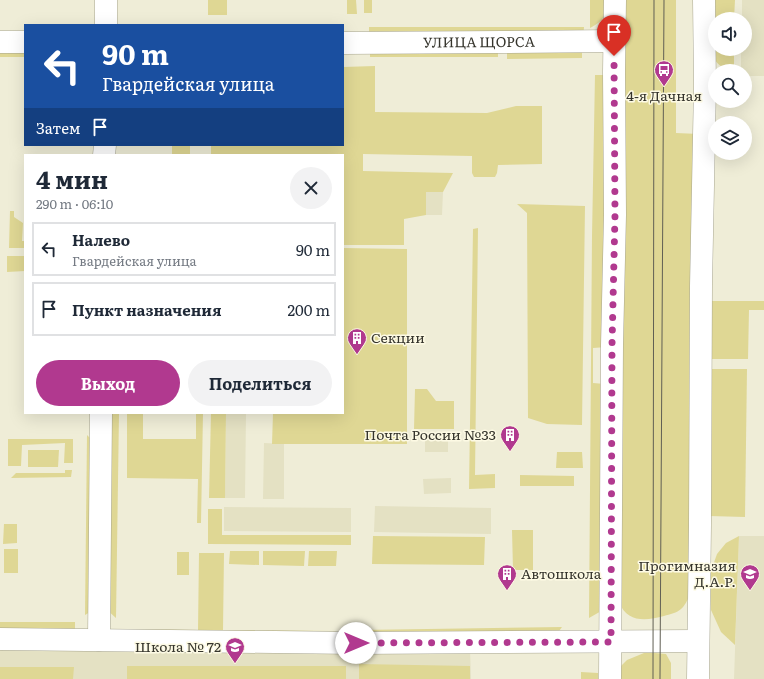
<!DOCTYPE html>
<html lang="ru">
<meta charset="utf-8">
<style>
:root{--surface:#fff;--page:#f2f2f3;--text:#1f2937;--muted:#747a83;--line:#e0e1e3;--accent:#b1398f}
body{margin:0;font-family:Literata,serif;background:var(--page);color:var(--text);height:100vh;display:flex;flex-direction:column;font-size:15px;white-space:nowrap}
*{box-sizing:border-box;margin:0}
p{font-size:13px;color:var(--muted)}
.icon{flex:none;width:22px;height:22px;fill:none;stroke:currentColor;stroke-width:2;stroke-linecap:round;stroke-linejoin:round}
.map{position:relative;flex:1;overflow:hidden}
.panel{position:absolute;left:24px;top:154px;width:320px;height:260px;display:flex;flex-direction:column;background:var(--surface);border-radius:0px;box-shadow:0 4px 16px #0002}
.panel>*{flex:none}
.guide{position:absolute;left:24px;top:24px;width:320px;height:122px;border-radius:0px;box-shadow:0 4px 16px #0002;background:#1a4fa0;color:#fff;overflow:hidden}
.tools{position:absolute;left:708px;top:12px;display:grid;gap:8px}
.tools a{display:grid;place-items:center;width:44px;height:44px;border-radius:50%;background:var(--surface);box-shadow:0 4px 16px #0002;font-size:20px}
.pin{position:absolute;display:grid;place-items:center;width:34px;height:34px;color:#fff;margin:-41px -17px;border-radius:50% 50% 50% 0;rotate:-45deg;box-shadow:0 0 4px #0007}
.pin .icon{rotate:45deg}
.me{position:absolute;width:44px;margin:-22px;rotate:90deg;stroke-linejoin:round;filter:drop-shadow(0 0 3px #0008)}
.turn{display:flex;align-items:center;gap:14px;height:84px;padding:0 12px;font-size:18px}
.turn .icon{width:52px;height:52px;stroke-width:2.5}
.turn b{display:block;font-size:28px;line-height:34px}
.then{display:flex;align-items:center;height:38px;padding:0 12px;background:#0003;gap:8px;font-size:15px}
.round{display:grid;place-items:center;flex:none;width:42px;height:42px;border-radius:21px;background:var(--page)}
.summary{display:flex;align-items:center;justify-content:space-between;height:68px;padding:0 12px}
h1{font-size:24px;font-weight:700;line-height:30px}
.action{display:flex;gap:8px;margin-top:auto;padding:8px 12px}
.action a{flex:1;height:46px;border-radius:24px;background:var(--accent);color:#fff;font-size:16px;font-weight:700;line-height:46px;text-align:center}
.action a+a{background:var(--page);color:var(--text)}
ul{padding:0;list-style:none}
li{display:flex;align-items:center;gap:12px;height:54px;margin:0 8px 6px;padding:0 4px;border:2px solid var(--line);border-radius:0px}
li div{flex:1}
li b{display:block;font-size:15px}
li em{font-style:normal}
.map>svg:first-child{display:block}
.built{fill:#e4e1c3}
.green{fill:#dfd794}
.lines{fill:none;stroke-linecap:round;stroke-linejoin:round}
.street-casing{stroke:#a8a691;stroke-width:23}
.secondary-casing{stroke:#a8a691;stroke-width:23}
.street{stroke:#fff;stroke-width:22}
.secondary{stroke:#fff;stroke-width:22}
.tram{stroke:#605f54;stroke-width:1}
.route{stroke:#b1398f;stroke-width:7;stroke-dasharray:0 12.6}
.labels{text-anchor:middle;stroke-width:3;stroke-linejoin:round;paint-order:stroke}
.street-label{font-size:14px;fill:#35342c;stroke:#fdfae4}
.poi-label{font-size:14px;fill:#35342c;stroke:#fdfae4;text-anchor:end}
</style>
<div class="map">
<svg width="764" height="679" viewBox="0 0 764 679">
<rect width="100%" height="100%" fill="#efedd7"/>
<g class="built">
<path d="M 742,0 L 764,0 L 764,76 L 745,76 L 745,71 L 741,71 L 741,49 L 745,49 L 745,19 L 742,19 Z"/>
<path d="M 426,191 L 443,192 L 442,215 L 426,215 Z"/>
<path d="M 226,413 L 246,413 L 245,498 L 225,498 Z"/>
<path d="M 448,434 L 448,452 L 425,452 L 425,435 Z"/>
<path d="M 264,443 L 284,444 L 284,499 L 263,499 Z"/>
<path d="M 451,478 L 451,493 L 424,494 L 423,479 Z"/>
<path d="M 375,506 L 491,508 L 491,534 L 374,532 Z"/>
<path d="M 224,507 L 351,508 L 351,532 L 224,531 Z"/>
<path d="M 739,536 L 764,536 L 764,679 L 734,679 Z"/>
<path d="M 0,648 L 470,649 L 471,679 L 0,679 Z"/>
</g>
<g class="green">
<rect x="208" y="0" width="19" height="15"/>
<path d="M 347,0 L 356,0 L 357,14 L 347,14 Z"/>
<rect x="364" y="0" width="8" height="13"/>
<path d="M 590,0 L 606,0 C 605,17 606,19 590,28 Z"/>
<path d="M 624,0 L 676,0 L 676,133 L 699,134 L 690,596 C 687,600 685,606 681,609 C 677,613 670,614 664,616 C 646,621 627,623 619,602 Z"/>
<path d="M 712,0 L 735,0 L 734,19 L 715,19 L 715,49 L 734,49 L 734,69 C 723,68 719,67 713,57 Z"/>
<path d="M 369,27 L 584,27 L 583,38 L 369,38 Z"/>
<path d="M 25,46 L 25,57 L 0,57 L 0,47 Z"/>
<rect x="370" y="47" width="128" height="10"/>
<path d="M 507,47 L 582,47 L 582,58 L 507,59 Z"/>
<path d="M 375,66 L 375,112 L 487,113 L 516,106 L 542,106 L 542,164 L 498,165 L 497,173 L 495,177 L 474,177 L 472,173 L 472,156 L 363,154 L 363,171 L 453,173 L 443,192 L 426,192 L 426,215 L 404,219 L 404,245 L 343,245 L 343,155 L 211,155 L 211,145 L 343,145 L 343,67 Z"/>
<path d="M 595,75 L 609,75 L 607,347 L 593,348 L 593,383 L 605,384 L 603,610 L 589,618 L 592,236 Z"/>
<rect x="172" y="145" width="18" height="10"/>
<path d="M 517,204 L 585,206 L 582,425 L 547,424 L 528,418 L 527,213 Z"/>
<path d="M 10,211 L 14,211 L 14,217 L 23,223 L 22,241 L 25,241 L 25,248 L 9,248 Z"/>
<path d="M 478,228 L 475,475 L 495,474 L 495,488 L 469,489 L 473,229 Z"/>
<path d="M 343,248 L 407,249 L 407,444 L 272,444 L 273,413 L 343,413 Z"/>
<path d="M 7,256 L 25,256 L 25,271 L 7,272 Z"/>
<path d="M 712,301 L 764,301 L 764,310 L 749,310 L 748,359 L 711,359 Z"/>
<path d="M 711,369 L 747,369 L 745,517 L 709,516 Z"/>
<path d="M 415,389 L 427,389 L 436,401 L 454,401 L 454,429 L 414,429 Z"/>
<path d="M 108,413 L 119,413 L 116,618 L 106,609 Z"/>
<path d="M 127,413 L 143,413 L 143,439 L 196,439 L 196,413 L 203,413 L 201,523 L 197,523 L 198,479 L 127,478 Z"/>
<path d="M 211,413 L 226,413 L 225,498 L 209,498 Z"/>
<path d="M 87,435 L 95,443 L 95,609 L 85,615 Z"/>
<path d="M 8,439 L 73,439 L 73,463 L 64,463 L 65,443 L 22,445 L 21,466 L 8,466 Z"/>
<path d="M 28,450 L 59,450 L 58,467 L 28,467 Z"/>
<path d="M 557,452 L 582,452 L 583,468 L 556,468 Z"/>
<path d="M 65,470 L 72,470 L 71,477 L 11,478 L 16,473 L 65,473 Z"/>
<path d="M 520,475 L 574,476 L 574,486 L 520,486 Z"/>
<path d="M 208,509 L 222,509 L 222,535 L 351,535 L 351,545 L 208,544 Z"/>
<path d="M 4,524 L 17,524 L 17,543 L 3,544 Z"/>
<path d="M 512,530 L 533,530 L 533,570 L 513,570 Z"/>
<path d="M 373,536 L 485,537 L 484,565 L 372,564 Z"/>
<path d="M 739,536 L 735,645 L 721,632 L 711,610 L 711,571 L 717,554 L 726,543 Z"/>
<rect x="4" y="549" width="14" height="24"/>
<path d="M 230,551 L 259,551 L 259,565 L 229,564 Z"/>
<path d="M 263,551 L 305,551 L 304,566 L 263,565 Z"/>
<path d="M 309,551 L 337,551 L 336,566 L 308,566 Z"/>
<rect x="177" y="552" width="12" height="23"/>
<path d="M 199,553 L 224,553 L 223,630 L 337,631 L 331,635 L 133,636 L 127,629 L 198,630 Z"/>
<path d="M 0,622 L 75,622 L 75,637 L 0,635 Z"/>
<path d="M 562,627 L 554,638 L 364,635 L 361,630 Z"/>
<path d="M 644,653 L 655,653 L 666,654 L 671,663 L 671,679 L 617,679 L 620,667 L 627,660 Z"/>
<path d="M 359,664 L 470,666 L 470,679 L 359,679 Z"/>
<rect x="127" y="666" width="219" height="13"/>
<path d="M 0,667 L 74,667 L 73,679 L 0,679 Z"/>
<path d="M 581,672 L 598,673 L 598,679 L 581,679 Z"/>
</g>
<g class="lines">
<g class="street-casing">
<g id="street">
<path d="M 106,0 L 106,25"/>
<path d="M 0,42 L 25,42"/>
<path id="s1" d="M 343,43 L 503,42 L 614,41"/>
<path d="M 104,155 L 105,145"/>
<path d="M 0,639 L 356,643 L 698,641"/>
<path d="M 99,640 L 101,413"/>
<path d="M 698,679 L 700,525 L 701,286 L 705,86 L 704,0"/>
</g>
</g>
<g class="secondary-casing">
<path id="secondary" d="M 610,679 L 612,345 L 615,215 L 614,72 L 615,0"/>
</g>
<use href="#street" class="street"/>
<use href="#secondary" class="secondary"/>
<g class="tram">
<path d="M 653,679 L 654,0"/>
<path d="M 660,679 L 664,0"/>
</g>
</g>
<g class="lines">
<path class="route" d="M 356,643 L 611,642 L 612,345 L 615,215 L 614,56"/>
</g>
<defs>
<g id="bus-pin" transform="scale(1)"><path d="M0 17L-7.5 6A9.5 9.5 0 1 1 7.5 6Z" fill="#b1398f" stroke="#fdfae4"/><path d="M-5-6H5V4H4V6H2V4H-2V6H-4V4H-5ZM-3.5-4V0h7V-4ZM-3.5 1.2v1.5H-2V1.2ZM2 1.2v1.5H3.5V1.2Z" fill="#fff"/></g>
<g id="building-pin" transform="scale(1)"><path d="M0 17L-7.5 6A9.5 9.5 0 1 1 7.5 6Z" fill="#b1398f" stroke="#fdfae4"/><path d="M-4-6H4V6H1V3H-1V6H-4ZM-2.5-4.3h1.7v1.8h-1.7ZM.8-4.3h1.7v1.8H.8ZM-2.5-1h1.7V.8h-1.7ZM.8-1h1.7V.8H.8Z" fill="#fff"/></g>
<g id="school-pin" transform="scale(1)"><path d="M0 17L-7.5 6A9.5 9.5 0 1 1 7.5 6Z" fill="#b1398f" stroke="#fdfae4"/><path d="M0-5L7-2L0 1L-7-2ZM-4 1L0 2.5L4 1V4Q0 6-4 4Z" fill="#fff"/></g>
</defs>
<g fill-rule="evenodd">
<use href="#bus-pin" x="664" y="70"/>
<use href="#building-pin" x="357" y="338"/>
<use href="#building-pin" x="510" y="435"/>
<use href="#building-pin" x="507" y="574"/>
<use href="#school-pin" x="750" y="574"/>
<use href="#school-pin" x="235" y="647"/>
</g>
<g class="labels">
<g class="street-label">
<text dy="5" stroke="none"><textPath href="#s1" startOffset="136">УЛИЦА ЩОРСА</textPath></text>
</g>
<g class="poi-label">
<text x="664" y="101" text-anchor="middle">4-я Дачная</text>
<text x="371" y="343" text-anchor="start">Секции</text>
<text x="496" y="440">Почта России №33</text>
<text x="736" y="571">Прогимназия<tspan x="736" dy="16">Д.А.Р.</tspan></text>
<text x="521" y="579" text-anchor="start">Автошкола</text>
<text x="221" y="652">Школа № 72</text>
</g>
</g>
</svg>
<div class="tools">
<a><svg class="icon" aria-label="sound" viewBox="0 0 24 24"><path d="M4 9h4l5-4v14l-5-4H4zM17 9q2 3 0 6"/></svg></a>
<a><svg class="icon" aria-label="search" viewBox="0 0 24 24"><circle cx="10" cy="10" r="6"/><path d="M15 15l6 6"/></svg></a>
<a><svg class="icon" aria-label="layers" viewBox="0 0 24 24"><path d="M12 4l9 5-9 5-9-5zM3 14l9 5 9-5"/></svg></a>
</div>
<div class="pin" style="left:614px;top:56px;background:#d93025"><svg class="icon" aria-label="arrive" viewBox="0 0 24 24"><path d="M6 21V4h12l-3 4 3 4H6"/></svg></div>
<svg class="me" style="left:356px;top:643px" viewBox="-20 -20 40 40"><circle r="19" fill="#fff"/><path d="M0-13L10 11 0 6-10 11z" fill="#b1398f"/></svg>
<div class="guide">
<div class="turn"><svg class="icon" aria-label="left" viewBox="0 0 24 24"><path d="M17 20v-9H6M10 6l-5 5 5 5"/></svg><div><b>90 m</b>Гвардейская улица</div></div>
<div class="then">Затем<svg class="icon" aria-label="arrive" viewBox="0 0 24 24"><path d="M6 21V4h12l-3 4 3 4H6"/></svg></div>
</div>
<section class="panel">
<div class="summary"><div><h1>4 мин</h1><p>290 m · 06:10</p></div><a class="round"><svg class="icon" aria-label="close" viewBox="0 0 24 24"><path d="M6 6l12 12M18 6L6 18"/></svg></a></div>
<ul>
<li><svg class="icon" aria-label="left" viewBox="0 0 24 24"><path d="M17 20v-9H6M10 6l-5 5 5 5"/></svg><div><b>Налево</b><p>Гвардейская улица</p></div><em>90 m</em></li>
<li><svg class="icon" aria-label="arrive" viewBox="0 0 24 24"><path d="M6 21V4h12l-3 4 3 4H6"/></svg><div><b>Пункт назначения</b></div><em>200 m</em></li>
</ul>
<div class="action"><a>Выход</a><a>Поделиться</a></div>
</section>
</div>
